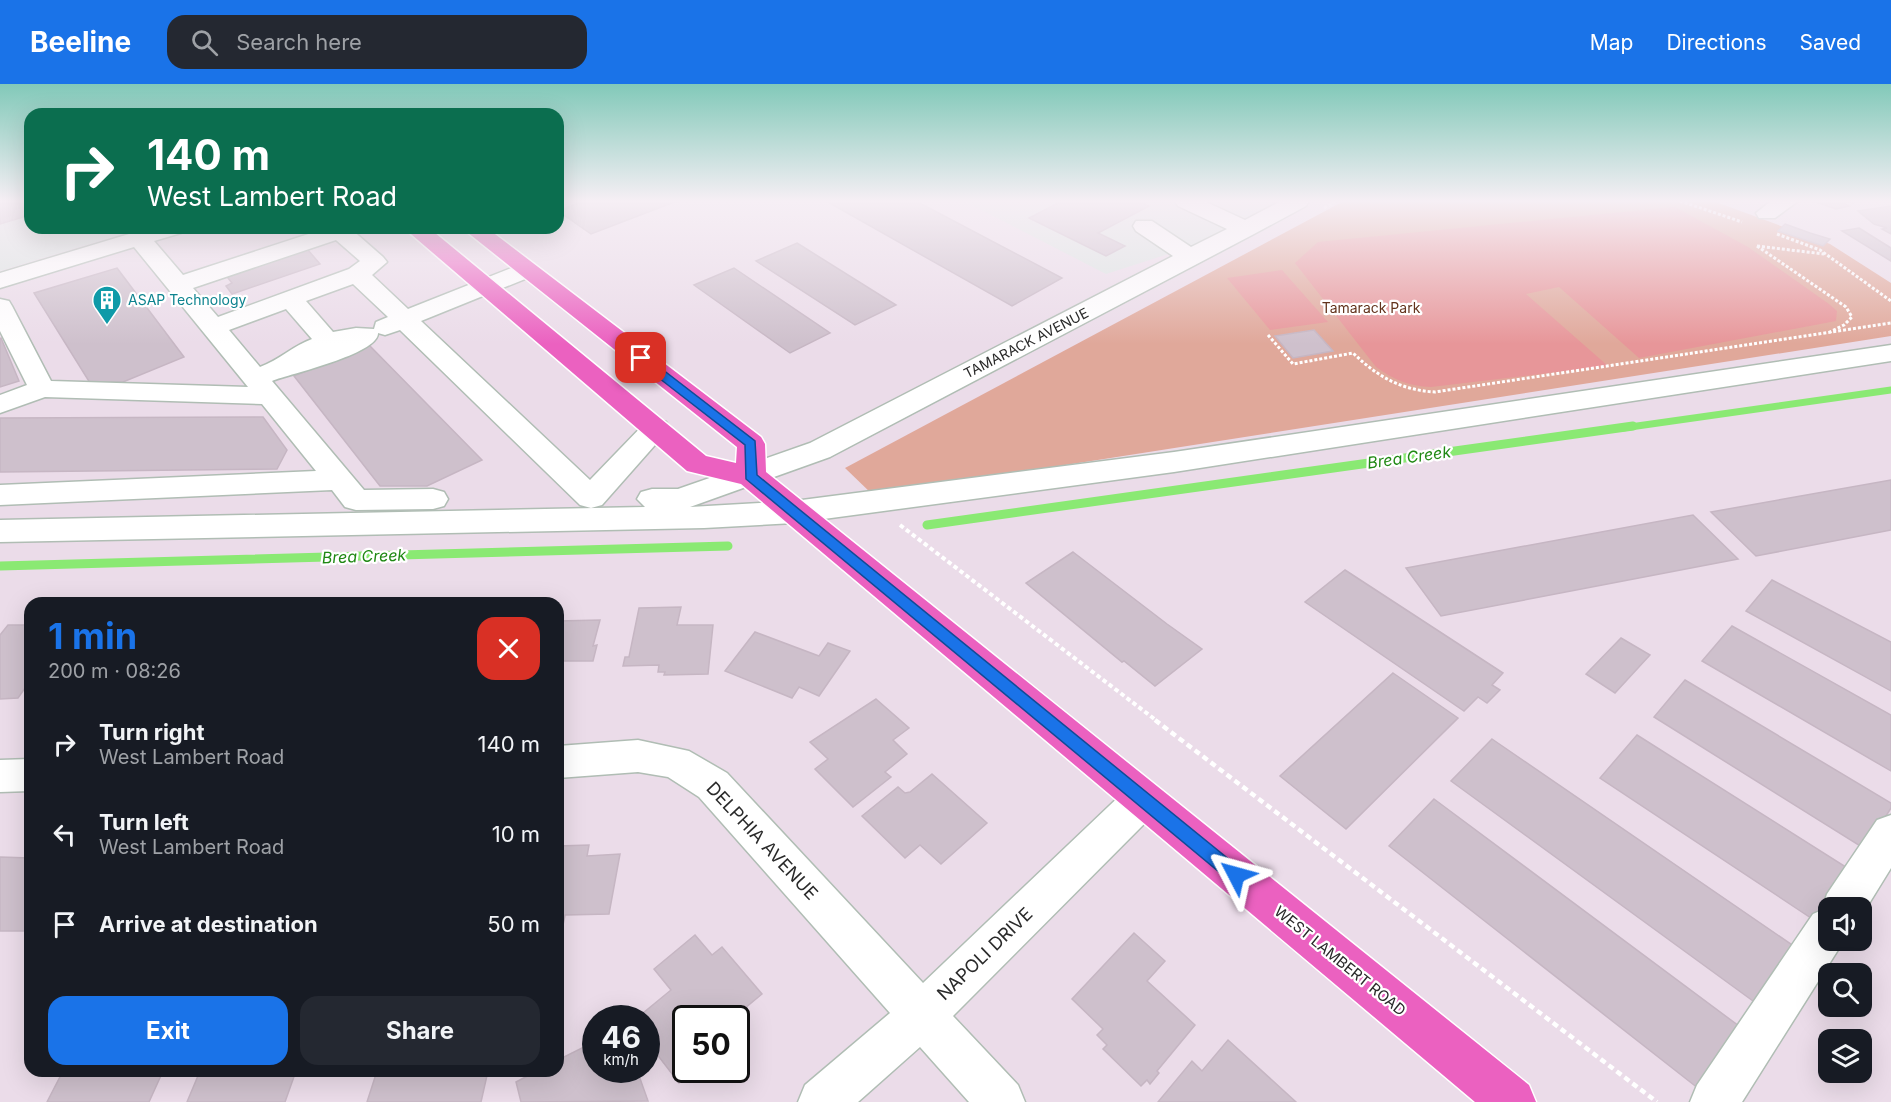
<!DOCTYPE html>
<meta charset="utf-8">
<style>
:root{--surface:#171b24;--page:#242831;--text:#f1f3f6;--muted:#9ea1a6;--accent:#1a73e8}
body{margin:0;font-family:Inter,sans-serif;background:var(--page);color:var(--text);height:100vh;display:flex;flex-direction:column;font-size:22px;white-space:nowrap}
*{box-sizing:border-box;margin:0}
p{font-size:20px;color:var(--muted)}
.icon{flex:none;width:33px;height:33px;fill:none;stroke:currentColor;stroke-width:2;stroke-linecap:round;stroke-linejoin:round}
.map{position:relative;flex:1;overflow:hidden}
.side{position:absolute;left:24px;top:513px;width:540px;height:480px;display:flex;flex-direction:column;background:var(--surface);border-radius:18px;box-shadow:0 6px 24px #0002}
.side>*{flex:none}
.top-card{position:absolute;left:24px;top:24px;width:540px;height:126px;border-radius:18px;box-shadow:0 6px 24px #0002;background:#0b6e4f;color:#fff;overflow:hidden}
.buttons{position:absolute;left:1818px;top:813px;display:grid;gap:12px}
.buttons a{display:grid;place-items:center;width:54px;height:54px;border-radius:12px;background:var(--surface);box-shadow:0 6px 24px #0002;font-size:30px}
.speed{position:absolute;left:582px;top:921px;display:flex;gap:12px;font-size:30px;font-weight:700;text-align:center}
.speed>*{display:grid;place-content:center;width:78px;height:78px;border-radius:50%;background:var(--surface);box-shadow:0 6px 24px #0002;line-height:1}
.speed small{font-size:15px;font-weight:400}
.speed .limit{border:3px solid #111;border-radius:9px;background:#fff;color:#111}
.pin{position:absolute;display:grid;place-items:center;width:51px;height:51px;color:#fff;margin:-26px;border-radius:12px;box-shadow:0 3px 9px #0006}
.me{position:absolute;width:66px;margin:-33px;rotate:309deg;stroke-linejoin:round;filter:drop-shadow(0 0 4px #0008)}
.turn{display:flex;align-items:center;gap:21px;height:126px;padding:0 24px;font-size:27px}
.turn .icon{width:78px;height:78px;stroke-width:2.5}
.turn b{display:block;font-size:42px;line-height:51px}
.round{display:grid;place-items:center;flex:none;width:63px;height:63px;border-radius:18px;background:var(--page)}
.head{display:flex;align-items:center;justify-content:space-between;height:102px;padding:0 24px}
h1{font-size:36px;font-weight:700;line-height:45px;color:var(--accent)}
.action{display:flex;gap:12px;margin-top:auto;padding:12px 24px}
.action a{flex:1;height:69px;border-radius:18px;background:var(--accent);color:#fff;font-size:24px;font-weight:700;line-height:69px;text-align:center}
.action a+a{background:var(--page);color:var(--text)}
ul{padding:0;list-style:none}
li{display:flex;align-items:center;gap:18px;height:90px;padding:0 24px}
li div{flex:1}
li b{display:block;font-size:22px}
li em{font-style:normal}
header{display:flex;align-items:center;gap:36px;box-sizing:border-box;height:84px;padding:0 30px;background:var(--accent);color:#fff}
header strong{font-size:28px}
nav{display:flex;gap:33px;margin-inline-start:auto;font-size:21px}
.search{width:420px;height:54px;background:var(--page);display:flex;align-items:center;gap:15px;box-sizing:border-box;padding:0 21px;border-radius:18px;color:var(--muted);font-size:22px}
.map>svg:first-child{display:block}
.industrial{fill:#dce4e2}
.green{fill:#e0a89a}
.pitch{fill:#e79699}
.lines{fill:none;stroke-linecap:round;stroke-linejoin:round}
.stream-far1{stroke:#8ae973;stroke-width:7}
.stream{stroke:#8ae973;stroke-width:9}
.building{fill:#cec0cc;stroke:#c6b6c3;stroke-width:1.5}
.minor-casing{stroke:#b0bdb4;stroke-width:3}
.major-casing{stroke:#fff;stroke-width:3}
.path-far2{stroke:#fff;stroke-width:3;stroke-dasharray:3 2;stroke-linecap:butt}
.path-far1{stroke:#fff;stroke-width:4;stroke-dasharray:4.5 3;stroke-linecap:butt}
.path{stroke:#fff;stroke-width:4.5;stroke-dasharray:6 4;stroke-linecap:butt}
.minor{fill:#fff;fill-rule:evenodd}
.major{fill:#eb61c0;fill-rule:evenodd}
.route{fill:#1a73e8;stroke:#114b97;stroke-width:1.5}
.labels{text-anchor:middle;stroke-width:4.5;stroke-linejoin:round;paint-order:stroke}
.far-culture-label{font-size:14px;fill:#0d838f;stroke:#fff;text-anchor:start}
.far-park-label{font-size:14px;fill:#63341d;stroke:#fff}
.far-street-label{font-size:14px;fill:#2a2a2a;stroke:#fff}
.street-label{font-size:15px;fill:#2a2a2a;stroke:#fff}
.water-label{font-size:16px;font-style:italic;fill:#1f8813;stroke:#fff}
.near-street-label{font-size:18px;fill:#2a2a2a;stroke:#fff}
</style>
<header>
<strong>Beeline</strong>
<div class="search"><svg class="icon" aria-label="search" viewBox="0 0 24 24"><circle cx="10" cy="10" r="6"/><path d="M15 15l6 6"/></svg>Search here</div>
<nav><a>Map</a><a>Directions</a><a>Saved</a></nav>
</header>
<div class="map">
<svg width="1891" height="1018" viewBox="0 0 1891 1018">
<rect width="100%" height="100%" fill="#ebdce9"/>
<g class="industrial">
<path d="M 0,117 L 30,117 L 30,144 L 142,144 L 0,187 Z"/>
<path d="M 964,117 L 1296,117 L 1246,145 L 1106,190 Z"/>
</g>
<path class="green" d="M 1344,117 L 1713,117 L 1830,160 L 1891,199 L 1891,252 L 873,411 L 845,384 Z"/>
<g class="pitch">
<path d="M 1675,123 L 1748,163 L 1829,220 L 1837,227 L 1836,237 L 1639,274 L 1559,203 L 1526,210 L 1608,282 L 1431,303 C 1409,302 1394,296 1376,283 L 1295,179 L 1318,158 Z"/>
<path d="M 1282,186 L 1328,238 L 1270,246 L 1227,194 Z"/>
</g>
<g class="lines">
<path class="stream-far1" d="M 1623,344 L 1891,306"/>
<g class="stream">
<path d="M 927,441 L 1633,342"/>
<path d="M 0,482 L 728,462"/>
</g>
</g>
<g class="building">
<path d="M 0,117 L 30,117 L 30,131 L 0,140 Z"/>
<path d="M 583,117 L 677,117 L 591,150 L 558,127 Z"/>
<path d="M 826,117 L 916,117 L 1062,194 L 1012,222 Z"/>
<path d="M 1062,117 L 1139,117 L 1149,122 L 1098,149 L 1125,162 L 1106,172 L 1029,134 Z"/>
<path d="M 1813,117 L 1856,117 L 1853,119 L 1847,117 L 1844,120 L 1849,122 L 1836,125 Z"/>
<path d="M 1891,122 L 1891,150 L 1882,145 L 1887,144 L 1874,140 L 1858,127 Z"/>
<path d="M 1785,140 L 1810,149 L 1830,155 L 1823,162 L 1778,147 Z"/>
<path d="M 1859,144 L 1891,164 L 1891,177 L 1842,147 Z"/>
<path d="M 797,159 L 896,221 L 855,241 L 756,177 Z"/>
<path d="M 292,166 L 308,166 L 320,180 L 232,210 L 226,202 L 232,199 L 224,189 Z"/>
<path d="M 117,184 L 184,273 L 123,298 L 90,299 L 34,209 Z"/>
<path d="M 734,184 L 830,249 L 790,269 L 694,201 Z"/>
<path d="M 1314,246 L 1333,267 L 1293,274 L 1275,252 Z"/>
<path d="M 1,254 L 19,297 L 0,303 L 0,255 Z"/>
<path d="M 369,261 L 482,376 L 427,402 L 380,402 L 294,292 Z"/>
<path d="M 263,333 L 287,366 L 277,385 L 0,388 L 0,334 Z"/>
<path d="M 1891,396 L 1891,446 L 1756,472 L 1711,428 Z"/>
<path d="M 1693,431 L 1738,475 L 1441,532 L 1406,484 Z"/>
<path d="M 1073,468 L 1167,540 L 1202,565 L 1155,602 L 1124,577 L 1122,578 L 1026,499 Z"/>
<path d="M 1345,486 L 1503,589 L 1492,601 L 1500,606 L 1487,619 L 1478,613 L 1464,627 L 1305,518 Z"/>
<path d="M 1772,496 L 1891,558 L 1891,607 L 1746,527 Z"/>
<path d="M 681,523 L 677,541 L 713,541 L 708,590 L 664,591 L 665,588 L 658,588 L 659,581 L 623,582 L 625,573 L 629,573 L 639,524 Z"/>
<path d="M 600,536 L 593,562 L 597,561 L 593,577 L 560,577 L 558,583 L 558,537 Z"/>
<path d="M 8,541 L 30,541 L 30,597 L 18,614 L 0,615 L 0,551 Z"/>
<path d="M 1732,542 L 1891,631 L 1891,687 L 1702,577 Z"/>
<path d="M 755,548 L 819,572 L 828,559 L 850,567 L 819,612 L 799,603 L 792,614 L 725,587 Z"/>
<path d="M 1621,554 L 1650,571 L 1615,609 L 1586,590 Z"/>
<path d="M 1393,589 L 1458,634 L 1346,745 L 1280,692 Z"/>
<path d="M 1685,596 L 1891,719 L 1891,724 L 1865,765 L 1654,633 Z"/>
<path d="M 876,615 L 909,644 L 893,656 L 907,670 L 885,688 L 891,693 L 853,723 L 815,685 L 828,675 L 810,658 Z"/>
<path d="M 1637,651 L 1849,785 L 1817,838 L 1600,694 Z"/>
<path d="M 1492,655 L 1801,867 L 1764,925 L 1451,697 Z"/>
<path d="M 932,690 L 987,739 L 941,780 L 920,761 L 905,774 L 862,732 L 898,703 L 905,709 L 910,708 Z"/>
<path d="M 1434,715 L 1747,948 L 1708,1012 L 1389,762 Z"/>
<path d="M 589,761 L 587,772 L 620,770 L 609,830 L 565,831 L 561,851 L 558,851 L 558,762 Z"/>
<path d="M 0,773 L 30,774 L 30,847 L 0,847 Z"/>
<path d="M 1134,849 L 1165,877 L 1147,897 L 1195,941 L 1157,987 L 1159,989 L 1150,1000 L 1147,996 L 1141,1002 L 1103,965 L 1107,961 L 1097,951 L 1103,945 L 1072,915 Z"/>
<path d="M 695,851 L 712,871 L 722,863 L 762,910 L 733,934 L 686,934 L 686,986 L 694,986 L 679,999 L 646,956 L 646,934 L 637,934 L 671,906 L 654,885 Z"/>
<path d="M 1228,956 L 1296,1018 L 1158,1018 L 1192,977 L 1202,987 Z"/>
<path d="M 596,957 L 596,986 L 637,986 L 648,1017 L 521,1018 L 516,998 L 537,987 L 558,987 L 558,976 Z"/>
<path d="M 63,987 L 163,987 L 149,1018 L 47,1018 Z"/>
<path d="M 200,987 L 296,987 L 285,1018 L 187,1018 Z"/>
<path d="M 377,987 L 488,987 L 481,1018 L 367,1018 Z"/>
</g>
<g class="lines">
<g class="minor-casing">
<g id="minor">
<path d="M 1175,117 L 1204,117 L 1245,136 L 1281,117 L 1309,117 L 1306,122 L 1254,150 L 830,373 L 690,423 L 794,417 L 1174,368 L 1891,261 L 1891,277 L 1174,388 L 794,439 L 704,444 L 0,458 L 0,436 L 645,423 L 637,415 L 641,408 L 652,405 L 678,405 L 810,359 L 1173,172 L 1136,147 L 1133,142 L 1136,137 L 1152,137 L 1191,163 L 1227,145 L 1178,122 Z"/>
<path d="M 1771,117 L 1798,117 L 1775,134 L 1759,134 L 1756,129 Z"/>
<path d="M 149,144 L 184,144 L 181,149 L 154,157 L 183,191 L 327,144 L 351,145 L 383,173 L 387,178 L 372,191 L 408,225 L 519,181 L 535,181 L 539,186 L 535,191 L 421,237 L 590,396 L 646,338 L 656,335 L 666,338 L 670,344 L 602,421 L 591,424 L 580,421 L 400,246 L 385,251 L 378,249 C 379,270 290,290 272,297 L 364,406 L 433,405 L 444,408 L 448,415 L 444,422 L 433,425 L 356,426 L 345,423 L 332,406 L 0,421 L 0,401 L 316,387 L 262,320 L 45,313 L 0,329 L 0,311 L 27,301 L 0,247 L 0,215 L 9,217 L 12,222 L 51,297 L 248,303 L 134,163 L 0,204 L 0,189 ZM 336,156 L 360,177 L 349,185 L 218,233 L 193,204 ZM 353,200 L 388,233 L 376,238 L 374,245 L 356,244 L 333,248 L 306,217 ZM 286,225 L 312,255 C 293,262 279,276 260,283 L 229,246 Z"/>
<path d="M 638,656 L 689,667 L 727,689 L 923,899 L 1129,703 L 1143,698 L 1157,703 L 1162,715 L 1157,727 L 953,932 L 1018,1001 L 1025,1018 L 969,1018 L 920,963 L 858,1018 L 798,1018 L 805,1001 L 890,929 L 699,713 L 668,693 L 638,688 L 558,694 L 558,662 Z"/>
<path d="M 30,675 L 30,707 L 0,708 L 0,676 Z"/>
<path d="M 1891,731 L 1891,784 L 1862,831 L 1862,824 L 1828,824 L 1828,856 L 1844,856 L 1843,858 L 1742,1018 L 1690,1018 L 1697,1001 L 1813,830 L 1822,826 L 1827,810 L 1877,736 Z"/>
</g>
</g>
<g class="major-casing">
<path id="major" d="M 404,144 L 429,144 L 706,372 L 736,379 L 737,363 L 462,144 L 487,144 L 761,353 L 765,360 L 766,388 L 1529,1001 L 1536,1018 L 1475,1018 L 741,400 L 687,387 Z"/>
</g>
<g class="path-far2">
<path d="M 1680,117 L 1742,138"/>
<path d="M 1324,124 L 1337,117"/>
<path d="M 1777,150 L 1820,166 L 1891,217"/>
<path d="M 1757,162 L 1846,223 L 1852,233 L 1844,241 L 1830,248"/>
<path d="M 1757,162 L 1824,170"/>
<path d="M 1268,251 L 1293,280 L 1353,269 C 1378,293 1401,306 1435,308 L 1891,239"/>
</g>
<path class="path-far1" d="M 900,441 L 1157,637"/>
<path class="path" d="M 1155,636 L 1657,1018"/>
<use href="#minor" class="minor"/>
<use href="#major" class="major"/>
</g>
<linearGradient id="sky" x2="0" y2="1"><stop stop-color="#82c9b9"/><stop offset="0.45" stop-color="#f6eff5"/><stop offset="1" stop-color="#f6eff5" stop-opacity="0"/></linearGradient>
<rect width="1891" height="260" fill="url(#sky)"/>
<path class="route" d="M 637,272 L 645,272 L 755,357 L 757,391 L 1242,786 L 1244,791 L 1242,797 L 1236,799 L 1230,797 L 746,395 L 745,361 L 637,277 Z"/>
<defs>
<g id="building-pin" transform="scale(1.5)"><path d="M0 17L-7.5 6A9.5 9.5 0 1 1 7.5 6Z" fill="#0f9aa8" stroke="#fff"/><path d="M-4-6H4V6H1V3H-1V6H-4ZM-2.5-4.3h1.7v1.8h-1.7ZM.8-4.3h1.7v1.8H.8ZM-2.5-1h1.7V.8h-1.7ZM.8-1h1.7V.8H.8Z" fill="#fff"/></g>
</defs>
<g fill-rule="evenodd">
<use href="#building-pin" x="107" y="216"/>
</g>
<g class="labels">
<g class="far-culture-label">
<text x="128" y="221">ASAP Technology</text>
</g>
<g class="far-park-label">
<text x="1371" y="229">Tamarack Park</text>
</g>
<g class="far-street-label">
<text transform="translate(1026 259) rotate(-27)" y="5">TAMARACK AVENUE</text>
</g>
<g class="street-label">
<text transform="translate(1340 877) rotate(39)" y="5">WEST LAMBERT ROAD</text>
</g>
<g class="water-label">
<text transform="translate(1409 373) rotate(-8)" y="6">Brea Creek</text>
<text transform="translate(364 472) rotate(-2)" y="6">Brea Creek</text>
</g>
<g class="near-street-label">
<text transform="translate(762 757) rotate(47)" y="6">DELPHIA AVENUE</text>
<text transform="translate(985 870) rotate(-44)" y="6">NAPOLI DRIVE</text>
</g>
</g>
</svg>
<div class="buttons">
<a><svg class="icon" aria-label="sound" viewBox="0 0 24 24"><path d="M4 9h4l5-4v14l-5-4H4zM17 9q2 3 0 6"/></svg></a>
<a><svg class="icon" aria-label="search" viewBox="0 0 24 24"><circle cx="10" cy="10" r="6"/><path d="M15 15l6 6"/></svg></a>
<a><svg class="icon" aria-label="layers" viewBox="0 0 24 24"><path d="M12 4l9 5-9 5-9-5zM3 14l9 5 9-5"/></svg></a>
</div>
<div class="speed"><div>46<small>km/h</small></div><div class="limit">50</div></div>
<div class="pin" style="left:641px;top:274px;background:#d93025"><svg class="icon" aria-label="arrive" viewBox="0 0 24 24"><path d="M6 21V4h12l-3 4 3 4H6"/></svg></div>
<svg class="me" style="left:1236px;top:791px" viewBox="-20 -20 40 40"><path d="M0-17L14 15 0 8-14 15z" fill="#1a73e8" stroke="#fff" stroke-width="4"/></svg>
<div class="top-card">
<div class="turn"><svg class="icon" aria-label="right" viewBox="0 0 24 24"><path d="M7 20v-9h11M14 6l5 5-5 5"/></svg><div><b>140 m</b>West Lambert Road</div></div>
</div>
<section class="side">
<div class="head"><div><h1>1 min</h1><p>200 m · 08:26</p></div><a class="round" style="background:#d93025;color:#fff"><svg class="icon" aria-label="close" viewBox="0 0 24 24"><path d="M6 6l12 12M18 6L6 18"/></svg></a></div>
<ul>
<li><svg class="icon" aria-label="right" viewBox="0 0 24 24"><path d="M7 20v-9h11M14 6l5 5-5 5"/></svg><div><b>Turn right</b><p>West Lambert Road</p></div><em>140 m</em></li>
<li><svg class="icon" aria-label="left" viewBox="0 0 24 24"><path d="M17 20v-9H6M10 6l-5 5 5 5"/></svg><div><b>Turn left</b><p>West Lambert Road</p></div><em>10 m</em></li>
<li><svg class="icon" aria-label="arrive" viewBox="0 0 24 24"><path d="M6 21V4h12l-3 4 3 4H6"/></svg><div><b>Arrive at destination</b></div><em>50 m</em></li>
</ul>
<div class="action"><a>Exit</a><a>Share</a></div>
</section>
</div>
